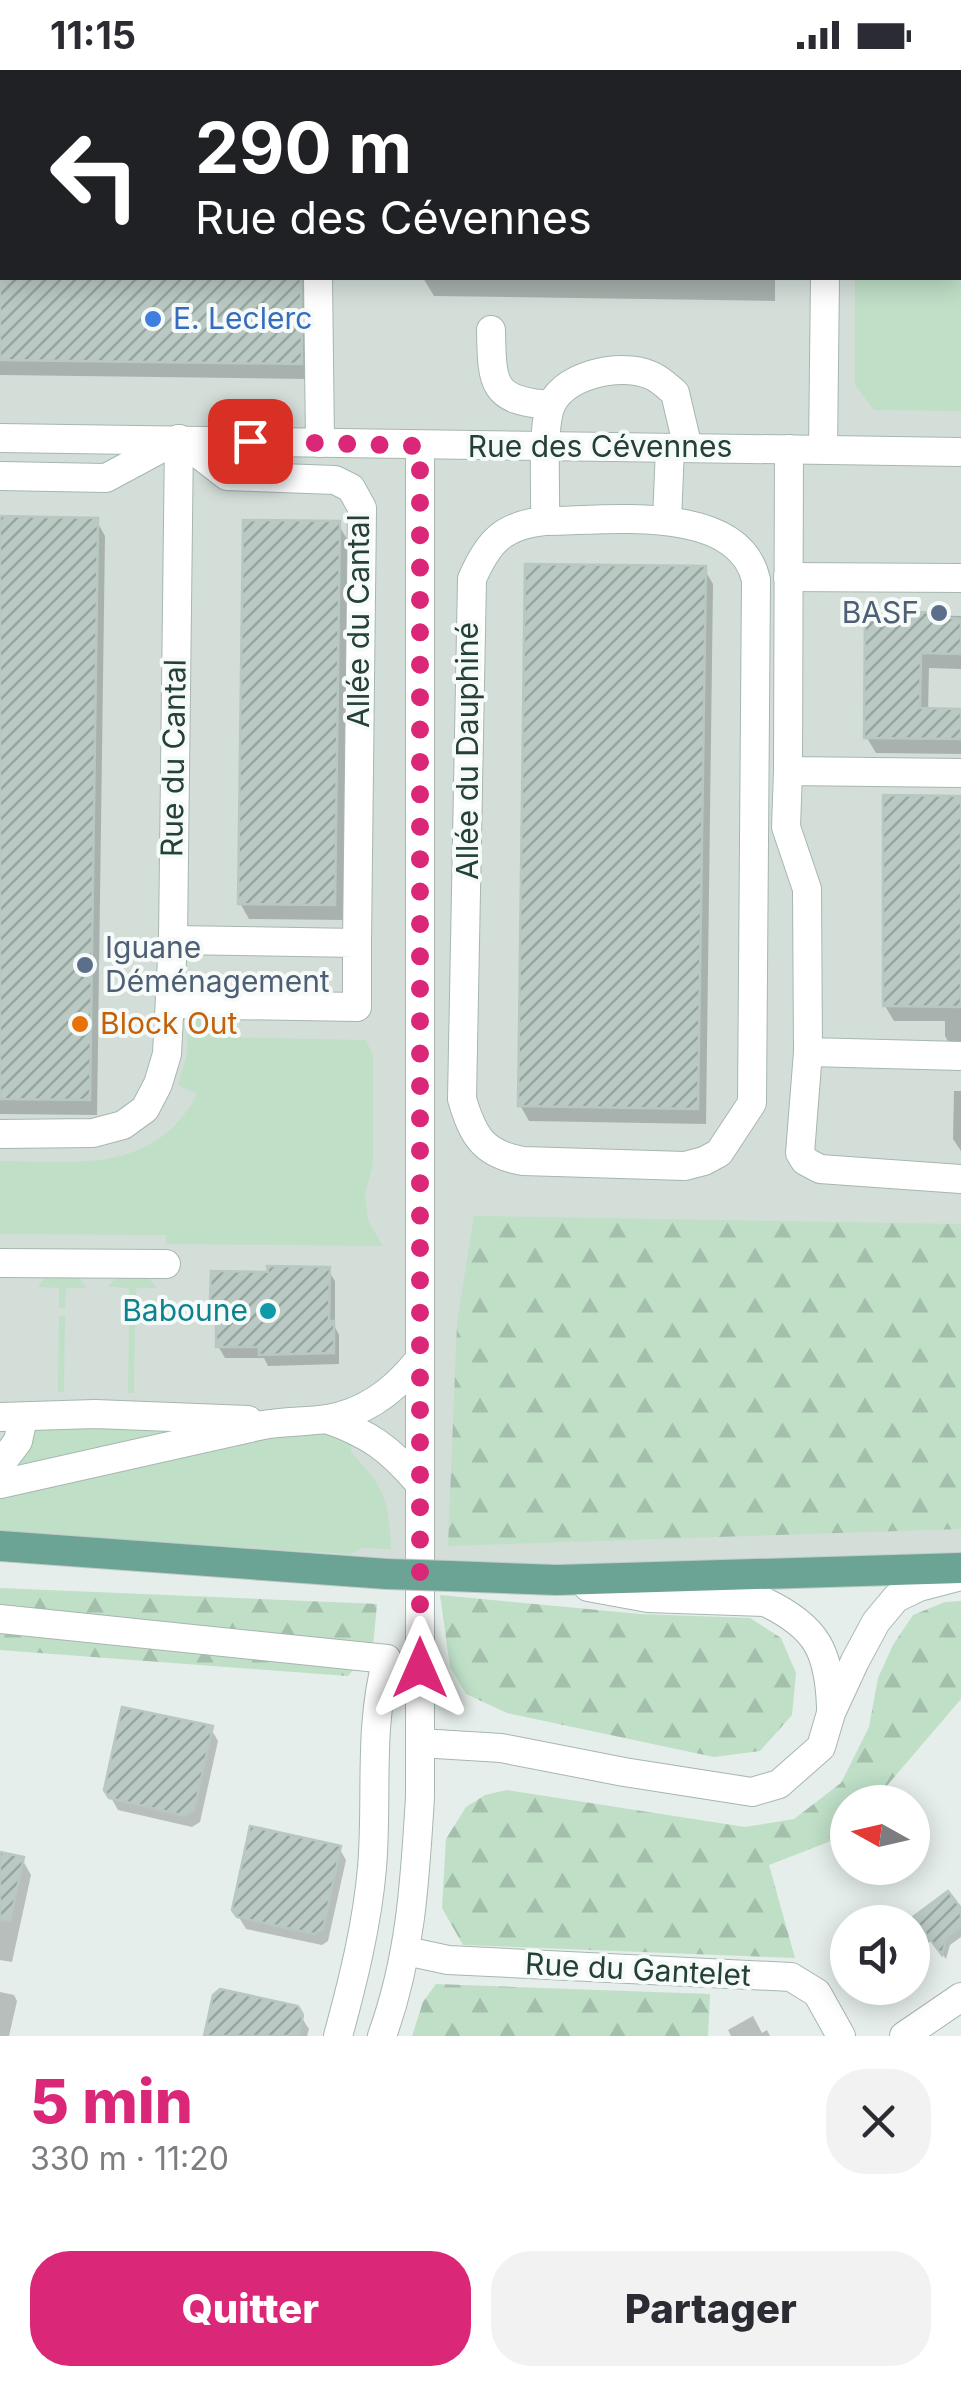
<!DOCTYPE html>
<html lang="fr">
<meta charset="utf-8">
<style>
:root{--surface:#fff;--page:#f2f2f3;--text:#2b2b33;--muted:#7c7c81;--accent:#db2777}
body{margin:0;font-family:Inter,sans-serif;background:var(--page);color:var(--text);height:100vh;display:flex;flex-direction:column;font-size:38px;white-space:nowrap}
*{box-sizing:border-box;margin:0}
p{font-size:32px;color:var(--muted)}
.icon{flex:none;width:55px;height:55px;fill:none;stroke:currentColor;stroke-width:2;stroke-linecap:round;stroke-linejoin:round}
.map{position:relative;height:1966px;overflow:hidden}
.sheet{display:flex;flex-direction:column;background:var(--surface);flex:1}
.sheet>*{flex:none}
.guide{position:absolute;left:0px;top:0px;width:962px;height:210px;box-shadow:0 5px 25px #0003;background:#202124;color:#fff;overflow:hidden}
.needle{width:65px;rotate:278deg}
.controls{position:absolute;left:830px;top:1715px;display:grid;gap:20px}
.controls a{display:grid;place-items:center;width:100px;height:100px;border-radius:50%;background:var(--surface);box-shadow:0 5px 25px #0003;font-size:50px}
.pin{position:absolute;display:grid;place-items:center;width:85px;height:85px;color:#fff;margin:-42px;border-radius:20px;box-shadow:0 5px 15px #0006}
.me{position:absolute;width:110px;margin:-55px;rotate:0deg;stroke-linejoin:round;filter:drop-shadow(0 0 8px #0008)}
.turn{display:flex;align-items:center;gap:35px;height:210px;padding:0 30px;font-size:45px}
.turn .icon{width:130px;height:130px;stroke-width:2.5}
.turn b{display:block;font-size:70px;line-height:85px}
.round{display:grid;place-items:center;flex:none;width:105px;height:105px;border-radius:40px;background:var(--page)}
.head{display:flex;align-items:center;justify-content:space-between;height:170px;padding:0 30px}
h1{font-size:60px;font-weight:800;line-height:75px;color:var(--accent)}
.action{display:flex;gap:20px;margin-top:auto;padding:20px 30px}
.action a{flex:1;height:115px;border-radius:40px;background:var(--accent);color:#fff;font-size:40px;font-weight:800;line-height:115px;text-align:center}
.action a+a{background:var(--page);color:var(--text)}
.status{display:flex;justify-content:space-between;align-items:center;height:70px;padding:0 50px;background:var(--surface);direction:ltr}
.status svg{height:28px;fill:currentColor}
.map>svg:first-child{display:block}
.built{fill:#d3ded9}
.grass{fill:#bfdfc7}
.forest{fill:url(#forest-firs)}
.shadow{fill:#0003}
.building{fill:url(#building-hatch);stroke:#b8c8c1;stroke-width:2.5}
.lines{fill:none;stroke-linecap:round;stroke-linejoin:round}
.minor-casing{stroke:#a7b6b1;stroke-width:30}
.major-casing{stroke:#c2cac7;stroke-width:32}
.minor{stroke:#fff;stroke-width:28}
.major{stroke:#6ba394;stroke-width:30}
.major-bridge-casing{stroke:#c2cac7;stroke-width:32;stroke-linecap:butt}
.major-bridge{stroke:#6ba394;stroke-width:30}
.route{stroke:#db2777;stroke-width:18;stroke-dasharray:0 32.4}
.shop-dot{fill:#3f7fe0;stroke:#f6faf8;stroke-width:4}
.service-dot{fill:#5c6f8a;stroke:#f6faf8;stroke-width:4}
.food-dot{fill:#e8710a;stroke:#f6faf8;stroke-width:4}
.culture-dot{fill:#0f9aa8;stroke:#f6faf8;stroke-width:4}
.labels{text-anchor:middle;stroke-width:8;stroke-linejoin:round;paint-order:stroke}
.shop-label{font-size:30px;fill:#366cbe;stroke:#f6faf8;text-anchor:start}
.street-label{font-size:30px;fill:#244038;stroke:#f6faf8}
.service-label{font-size:30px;fill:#4e5e75;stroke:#f6faf8;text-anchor:end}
.food-label{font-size:30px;fill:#c56008;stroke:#f6faf8;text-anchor:start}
.culture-label{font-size:30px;fill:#0d838f;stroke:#f6faf8;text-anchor:end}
</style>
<div class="status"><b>11:15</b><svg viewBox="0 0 49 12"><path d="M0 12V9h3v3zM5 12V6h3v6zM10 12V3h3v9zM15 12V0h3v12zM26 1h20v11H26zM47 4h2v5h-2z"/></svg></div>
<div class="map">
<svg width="961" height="1966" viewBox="0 0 961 1966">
<defs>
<pattern id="forest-firs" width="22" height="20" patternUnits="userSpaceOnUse" patternTransform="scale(2.5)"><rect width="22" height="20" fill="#bfdfc7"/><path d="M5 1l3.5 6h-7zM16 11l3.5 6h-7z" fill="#a4c0ac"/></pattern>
<pattern id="building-hatch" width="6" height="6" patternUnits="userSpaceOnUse" patternTransform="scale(2.5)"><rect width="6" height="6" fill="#bac9c3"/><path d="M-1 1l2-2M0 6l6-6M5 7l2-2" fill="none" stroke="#97a59f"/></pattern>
</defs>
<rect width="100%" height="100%" fill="#e5eeea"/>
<path class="built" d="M 28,0 L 961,0 L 961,1489 L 567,1503 L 0,1474 L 0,36 L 2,33 L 2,208 L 960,208 L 960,2 L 26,2 Z"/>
<g class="grass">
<path d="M 961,164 L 961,341 L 874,340 L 855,315 L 855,208 L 960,208 Z"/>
<path d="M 188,945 L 211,945 L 211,967 L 366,970 L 373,986 L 373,1094 L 365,1123 L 368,1151 L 383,1176 L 166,1174 L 166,1165 L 0,1164 L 0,1091 C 76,1092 156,1104 197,1024 L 178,1015 L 187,983 Z"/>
<path d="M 46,1206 L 79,1207 L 86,1218 L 66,1218 L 65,1238 L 59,1238 L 59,1218 L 38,1217 Z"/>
<path d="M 116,1208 L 148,1208 L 157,1218 L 136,1218 L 136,1238 L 129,1238 L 129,1218 L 108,1217 Z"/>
<path d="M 59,1246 L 65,1246 L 64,1322 L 58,1322 Z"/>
<path d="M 129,1247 L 135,1247 L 134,1323 L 128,1323 Z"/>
<path d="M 216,1354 L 18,1397 L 17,1395 L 34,1357 Z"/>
<path d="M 332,1362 L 352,1368 L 351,1382 C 386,1420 388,1428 391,1479 L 362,1478 L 351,1484 L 0,1462 L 0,1423 L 280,1364 Z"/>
</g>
<g class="forest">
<path d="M 474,1146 L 961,1154 L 961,1459 L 448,1476 L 457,1253 Z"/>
<path d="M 0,1518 L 377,1534 L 373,1577 L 348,1606 L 0,1580 Z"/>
<path d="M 440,1525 L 640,1544 L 750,1548 L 781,1568 L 796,1603 L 792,1645 L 760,1681 L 714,1687 L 507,1643 L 466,1624 L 450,1597 Z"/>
<path d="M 961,1531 L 961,1629 L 873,1732 L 848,1732 L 847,1760 L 841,1767 L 769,1795 L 795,1888 L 463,1875 L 442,1838 L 446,1769 L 466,1737 L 485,1725 L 507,1720 L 745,1757 L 794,1749 L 841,1713 L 869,1657 L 878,1608 L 893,1575 L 913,1545 L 945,1532 Z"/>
<path d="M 436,1914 L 710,1924 L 708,1966 L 412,1966 L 423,1932 Z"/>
</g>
<g class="shadow">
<path d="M 958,0 L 961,0 L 961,91 L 960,2 Z"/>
<path d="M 423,1 L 565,2 L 423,2 Z"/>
<path d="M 0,185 L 2,208 L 314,208 L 309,309 L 0,305 Z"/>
<path d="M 423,208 L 775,208 L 775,231 L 434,226 Z"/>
<path d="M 0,449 L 96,450 L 105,466 L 97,1045 L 0,1044 Z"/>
<path d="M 338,454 L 347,469 L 343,850 L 249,849 L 240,833 Z"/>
<path d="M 704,499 L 713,514 L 706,1054 L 529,1051 L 520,1035 Z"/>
<path d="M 916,545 L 961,546 L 961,599 L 929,598 L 928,641 L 961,641 L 961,684 L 876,683 L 867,668 Z"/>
<path d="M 961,728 L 961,982 L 954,982 L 945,966 L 945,951 L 894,951 L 885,936 Z"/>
<path d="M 954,1021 L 961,1021 L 961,1081 L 953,1069 Z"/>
<path d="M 328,1200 L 335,1211 L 335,1257 L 339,1265 L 339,1294 L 268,1296 L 264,1288 L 225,1288 L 218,1276 L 219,1240 L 213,1230 L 270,1204 Z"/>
<path d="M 211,1659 L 218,1671 L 200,1752 L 192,1757 L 118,1740 L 106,1719 Z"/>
<path d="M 339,1778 L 346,1790 L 328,1871 L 322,1875 L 246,1859 L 234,1839 Z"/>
<path d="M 0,1784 L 22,1789 L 31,1805 L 12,1892 L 0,1890 Z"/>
<path d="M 948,1824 L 961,1842 L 961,1867 L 950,1875 L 946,1889 L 932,1870 L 912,1885 L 912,1852 L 910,1852 Z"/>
<path d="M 848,1883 L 848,1900 L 840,1888 Z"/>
<path d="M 0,1922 L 14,1925 L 17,1931 L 9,1966 L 0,1966 Z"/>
<path d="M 296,1939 L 309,1959 L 307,1966 L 207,1966 Z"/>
<path d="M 753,1946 L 762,1963 L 767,1960 L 770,1966 L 731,1966 L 728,1960 Z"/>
</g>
<g class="building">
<path d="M 0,208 L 301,208 L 302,294 L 0,290 Z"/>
<path d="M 0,446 L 98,448 L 90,1030 L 0,1029 Z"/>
<path d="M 243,450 L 340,451 L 335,835 L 238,834 Z"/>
<path d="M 525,494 L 706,496 L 698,1039 L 518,1036 Z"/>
<path d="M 865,538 L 915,538 L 915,542 L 949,543 L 949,548 L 961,549 L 961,584 L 921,583 L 920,638 L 961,639 L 961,669 L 864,668 Z"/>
<path d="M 883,725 L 961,726 L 961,937 L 883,936 Z"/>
<path d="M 267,1196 L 330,1197 L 329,1251 L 334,1251 L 334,1283 L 259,1285 L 259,1277 L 216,1277 L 216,1230 L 210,1230 L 211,1201 L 268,1202 Z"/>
<path d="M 122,1637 L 213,1656 L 194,1740 L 185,1746 L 109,1728 L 104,1720 Z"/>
<path d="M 250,1756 L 341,1776 L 323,1859 L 314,1864 L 237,1847 L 232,1840 Z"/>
<path d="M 0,1782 L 24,1787 L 10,1851 L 0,1850 Z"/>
<path d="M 948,1821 L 961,1838 L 961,1857 L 947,1867 L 942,1885 L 913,1847 Z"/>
<path d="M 220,1919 L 298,1936 L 303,1945 L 299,1966 L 204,1966 L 213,1925 Z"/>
</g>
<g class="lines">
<g class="minor-casing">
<g id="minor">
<path d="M 826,2 L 826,0"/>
<path d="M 896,2 L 896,0"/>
<path d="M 0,117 L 2,114"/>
<path d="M 960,127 L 961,127"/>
<path d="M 318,208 L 320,373"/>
<path d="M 491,260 C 492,315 492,331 551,335"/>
<path d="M 0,368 L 961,382"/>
<path d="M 179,369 L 227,406 L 335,410 L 351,418 L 362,438 L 357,873"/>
<path d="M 789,379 L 788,701 L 961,703"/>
<path d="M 823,379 L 825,208"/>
<path d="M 0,406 L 106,408 L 173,372"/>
<path d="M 545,451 C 606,451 739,432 756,510 L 752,1033 L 719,1083 L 704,1091 L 685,1096 L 523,1091 C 483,1084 473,1066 462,1029 L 472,509 C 488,472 503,455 545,451 C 546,420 542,369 549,341 C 558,305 620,292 650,305 C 659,308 668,317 675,323 L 688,378"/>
<path d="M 667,451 L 670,378"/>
<path d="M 788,507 L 961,508"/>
<path d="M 788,701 L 786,757 L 807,819 L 808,982 L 961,986"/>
<path d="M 170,934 L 357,937 L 357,873 L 173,870"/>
<path d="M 808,982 L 800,1083 L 805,1091 L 820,1099 L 961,1109"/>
<path d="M 0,1064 L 93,1063 L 123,1055 L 145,1039 L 158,1014 L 167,984 L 173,870 L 179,369"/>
<path d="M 0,1193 L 166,1194"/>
<path d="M 0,1347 L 95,1344 L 248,1350"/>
<path d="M 327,1349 C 369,1364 389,1378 418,1412"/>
<path d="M 0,1395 L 18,1371 L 23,1348"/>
<path d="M 0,1414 L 263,1355 C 284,1351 306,1352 327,1349 C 365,1343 395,1320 418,1291"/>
<path d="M 588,1517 L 648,1528 L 765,1532 C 817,1557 829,1581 831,1637"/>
<path d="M 0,1549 L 387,1589 C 368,1660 378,1726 372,1798 C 367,1855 353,1911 338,1966"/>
<path d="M 420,1673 L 501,1678 L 624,1702 L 752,1722 L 779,1714 L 821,1677 L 831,1643 L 855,1591 L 876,1552 L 896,1528 L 919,1517 L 961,1506"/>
<path d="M 406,1881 L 448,1890 L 791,1907 L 817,1923 L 841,1966"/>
<path d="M 382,1966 C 411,1886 415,1810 420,1727 L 420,376"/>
<path d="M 904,1966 L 961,1927"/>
</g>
</g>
<g class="major-casing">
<g id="major">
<path d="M 0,1476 L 387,1504"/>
<path d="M 450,1506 L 557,1510 L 961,1498"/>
</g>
</g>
<use href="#minor" class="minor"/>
<use href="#major" class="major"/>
<g class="major-bridge-casing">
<path id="major-bridge" d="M 387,1504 L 450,1506"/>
</g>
<use href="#major-bridge" class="major-bridge"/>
</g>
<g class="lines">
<path class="route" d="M 250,371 L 420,376 L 420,1598"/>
</g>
<circle class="shop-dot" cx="153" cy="249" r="10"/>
<g class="service-dot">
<circle cx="939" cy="543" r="10"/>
<circle cx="85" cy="895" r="10"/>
</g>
<circle class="food-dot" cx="80" cy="954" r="10"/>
<circle class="culture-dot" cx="268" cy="1241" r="10"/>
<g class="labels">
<g class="shop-label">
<text x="173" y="259">E. Leclerc</text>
</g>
<g class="street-label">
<text x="600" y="387">Rue des Cévennes</text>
<text transform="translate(359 551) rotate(-90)" y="10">Allée du Cantal</text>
<text transform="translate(468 681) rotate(-90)" y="10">Allée du Dauphiné</text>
<text transform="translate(174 688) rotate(-89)" y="10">Rue du Cantal</text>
<text transform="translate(638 1900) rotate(3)" y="10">Rue du Gantelet</text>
</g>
<g class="service-label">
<text x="919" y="553">BASF</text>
<text x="105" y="888" text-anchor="start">Iguane<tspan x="105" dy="34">Déménagement</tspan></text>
</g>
<g class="food-label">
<text x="100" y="964">Block Out</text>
</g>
<g class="culture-label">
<text x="248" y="1251">Baboune</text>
</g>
</g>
</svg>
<div class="controls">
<a><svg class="needle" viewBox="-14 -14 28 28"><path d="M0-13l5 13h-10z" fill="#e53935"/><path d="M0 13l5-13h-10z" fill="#7c7c81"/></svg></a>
<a><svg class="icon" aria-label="sound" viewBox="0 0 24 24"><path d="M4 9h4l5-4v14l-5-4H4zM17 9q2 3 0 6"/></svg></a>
</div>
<div class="pin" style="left:250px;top:371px;background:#d93025"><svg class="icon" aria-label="arrive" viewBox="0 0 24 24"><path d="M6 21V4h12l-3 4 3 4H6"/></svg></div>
<svg class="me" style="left:420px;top:1598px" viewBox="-20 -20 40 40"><path d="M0-17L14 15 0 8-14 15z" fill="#db2777" stroke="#fff" stroke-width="4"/></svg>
<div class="guide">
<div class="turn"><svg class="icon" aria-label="left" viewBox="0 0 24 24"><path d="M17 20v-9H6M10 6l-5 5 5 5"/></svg><div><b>290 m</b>Rue des Cévennes</div></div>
</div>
</div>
<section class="sheet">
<div class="head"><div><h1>5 min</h1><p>330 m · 11:20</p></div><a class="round"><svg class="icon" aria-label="close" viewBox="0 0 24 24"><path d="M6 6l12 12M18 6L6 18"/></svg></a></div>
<div class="action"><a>Quitter</a><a>Partager</a></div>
</section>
